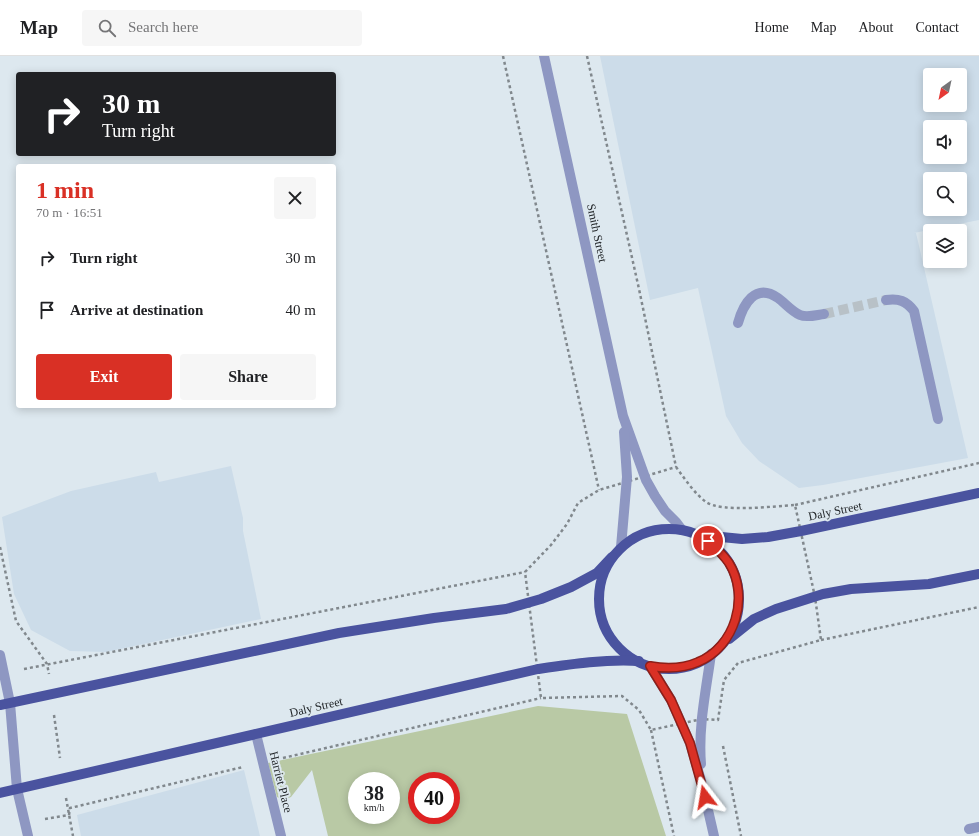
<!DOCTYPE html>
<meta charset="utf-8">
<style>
:root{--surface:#fff;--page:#f6f6f6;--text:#202124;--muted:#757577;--line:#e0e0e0;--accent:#d93025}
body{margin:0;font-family:"Times New Roman",serif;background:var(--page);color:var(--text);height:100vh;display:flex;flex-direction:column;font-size:15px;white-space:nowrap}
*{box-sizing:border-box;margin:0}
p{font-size:13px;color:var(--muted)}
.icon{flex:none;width:22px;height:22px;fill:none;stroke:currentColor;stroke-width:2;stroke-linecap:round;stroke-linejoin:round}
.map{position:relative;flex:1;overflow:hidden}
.panel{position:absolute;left:16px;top:108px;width:320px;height:244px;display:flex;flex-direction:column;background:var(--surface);border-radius:4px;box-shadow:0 2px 10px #0003}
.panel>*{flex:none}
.banner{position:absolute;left:16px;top:16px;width:320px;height:84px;border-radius:4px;box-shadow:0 2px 10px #0003;background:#202124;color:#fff;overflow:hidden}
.needle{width:26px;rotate:213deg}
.buttons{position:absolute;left:923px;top:12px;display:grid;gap:8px}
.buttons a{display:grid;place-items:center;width:44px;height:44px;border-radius:4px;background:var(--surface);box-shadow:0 2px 10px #0003;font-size:20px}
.speed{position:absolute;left:348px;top:716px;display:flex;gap:8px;font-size:20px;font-weight:700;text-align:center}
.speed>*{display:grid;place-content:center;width:52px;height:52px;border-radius:50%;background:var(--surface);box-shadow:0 2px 10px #0003;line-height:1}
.speed small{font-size:10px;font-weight:400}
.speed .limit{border:6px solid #d22;background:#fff;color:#111}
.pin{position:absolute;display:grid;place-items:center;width:34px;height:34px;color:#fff;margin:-17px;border:2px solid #fff;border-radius:50%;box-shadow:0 1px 4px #0007}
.me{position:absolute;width:44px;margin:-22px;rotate:346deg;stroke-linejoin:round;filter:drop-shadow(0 0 3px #0008)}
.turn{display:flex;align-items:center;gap:14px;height:84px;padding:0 20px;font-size:18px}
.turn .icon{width:52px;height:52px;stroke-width:2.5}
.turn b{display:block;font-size:28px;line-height:34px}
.round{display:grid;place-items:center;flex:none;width:42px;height:42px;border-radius:4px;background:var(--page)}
.summary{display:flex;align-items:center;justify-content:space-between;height:68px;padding:0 20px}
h1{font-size:24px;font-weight:600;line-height:30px;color:var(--accent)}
.button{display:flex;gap:8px;margin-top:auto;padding:8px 20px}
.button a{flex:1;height:46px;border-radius:4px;background:var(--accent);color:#fff;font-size:16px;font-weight:600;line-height:46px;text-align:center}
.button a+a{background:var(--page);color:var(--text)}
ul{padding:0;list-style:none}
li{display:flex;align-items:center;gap:12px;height:52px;padding:0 20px}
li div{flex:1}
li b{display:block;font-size:15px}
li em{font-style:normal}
header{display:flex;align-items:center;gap:24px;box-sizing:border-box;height:56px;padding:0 20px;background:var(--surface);border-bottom:1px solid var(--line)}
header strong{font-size:19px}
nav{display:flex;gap:22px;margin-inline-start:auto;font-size:14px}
.search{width:280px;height:36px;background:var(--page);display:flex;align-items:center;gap:10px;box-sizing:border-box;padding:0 14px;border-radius:4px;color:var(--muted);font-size:15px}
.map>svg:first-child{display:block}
.built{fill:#ccdce9;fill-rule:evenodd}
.green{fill:#b9c9a5;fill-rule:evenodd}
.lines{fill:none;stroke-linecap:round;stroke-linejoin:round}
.minor-tunnel{stroke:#b8c1c7;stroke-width:10;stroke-dasharray:10 5;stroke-linecap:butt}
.path{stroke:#81888d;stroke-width:2.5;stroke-dasharray:3 3;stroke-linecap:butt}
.minor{stroke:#8e97c2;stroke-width:10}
.major{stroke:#4a539f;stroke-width:10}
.route-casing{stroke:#8d1f18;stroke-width:10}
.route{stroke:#d93025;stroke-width:7}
.labels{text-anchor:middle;stroke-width:4;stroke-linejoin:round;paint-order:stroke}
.street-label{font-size:12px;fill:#222629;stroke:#dde8ef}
</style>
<header>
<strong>Map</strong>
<div class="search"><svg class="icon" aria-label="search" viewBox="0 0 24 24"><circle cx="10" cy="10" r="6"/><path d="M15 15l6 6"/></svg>Search here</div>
<nav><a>Home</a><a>Map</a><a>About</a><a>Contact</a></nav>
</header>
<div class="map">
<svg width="979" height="780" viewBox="0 0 979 780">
<rect width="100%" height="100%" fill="#dde8ef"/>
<g class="built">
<path d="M 600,0 L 979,0 L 979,164 L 914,177 L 916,177 L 968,402 L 823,429 L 799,432 L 759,405 L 742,387 L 726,360 L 698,232 L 650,244 ZM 930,19 L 960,19 L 960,49 L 930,49 ZM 930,71 L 960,71 L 960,101 L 930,101 ZM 930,123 L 960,123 L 960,153 L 930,153 Z"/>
<path d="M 231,410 L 243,462 L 243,475 L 261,563 L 106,596 L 70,595 L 31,574 L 14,538 L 2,461 L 71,435 L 156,416 L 159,426 Z"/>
<path d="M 244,714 L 260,780 L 81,780 L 77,759 Z"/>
</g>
<path class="green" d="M 538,650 L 627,658 L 666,780 L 328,780 L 312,714 L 291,741 L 284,744 L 277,741 L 268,707 ZM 357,725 L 391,725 L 391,759 L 357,759 ZM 417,725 L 451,725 L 451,759 L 417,759 Z"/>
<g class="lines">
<path class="minor-tunnel" d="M 824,258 L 886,244"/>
<g class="path">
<path d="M 503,0 L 599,434"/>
<path d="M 587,0 L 639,233 L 676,411"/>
<path d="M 676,411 C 685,423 694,437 706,446 C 722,457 775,450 795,449 L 815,541 L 821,584 L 738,607 L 724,624 L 718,664 L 702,663 L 651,674 L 639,654 L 622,640 L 541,642 L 525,516 L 551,489 L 567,468 L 578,447 L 599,434 Z"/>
<path d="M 795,449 L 979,407"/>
<path d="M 0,491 L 16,565 L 47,608 L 49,618"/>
<path d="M 821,584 L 979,551"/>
<path d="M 24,613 L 525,516"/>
<path d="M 54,659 L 60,702"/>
<path d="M 651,674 L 674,780"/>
<path d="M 723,690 L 741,780"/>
<path d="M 283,702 L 541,642"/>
<path d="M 66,742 L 73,780"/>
<path d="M 69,759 L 70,752 L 243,711"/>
<path d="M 45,763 L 69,759"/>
</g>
<g class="minor">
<path d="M 544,0 L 623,360 L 646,424 L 655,440 L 665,455 L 676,466 L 682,474"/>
<path d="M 886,244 C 899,242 906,245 914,255 L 938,363"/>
<path d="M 738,267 C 743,249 755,226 778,242 C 785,247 791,255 800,259 C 807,262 816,259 824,258"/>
<path d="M 621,491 L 627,421 L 624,376"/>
<path d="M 0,599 L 10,647 L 17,733 L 28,780"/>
<path d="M 650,610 L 671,644 L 690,687 L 702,728 L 714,780"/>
<path d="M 256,678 L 281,780"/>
<path d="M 701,708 C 698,671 706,635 711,598"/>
<path d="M 969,773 L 979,771"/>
</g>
<g class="major">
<circle cx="669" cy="543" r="70"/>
<path d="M 701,479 L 742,483 L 768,481 L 801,475 L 979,437"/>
<path d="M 729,583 L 754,563 L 776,553 L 823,538 L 851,533 L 929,528 L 979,518"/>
<path d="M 0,649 L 339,577 L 434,562 L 506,553 L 541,543 L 571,531 L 597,517 L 612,501"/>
<path d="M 0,737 L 538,613 C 572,608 605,603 639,605"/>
</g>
</g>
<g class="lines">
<g class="route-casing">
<path id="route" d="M 705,741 L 690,687 L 671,644 L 650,610 C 666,613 682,613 698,606 C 735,591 750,541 729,507 C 723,498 716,492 708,485"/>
</g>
<use href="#route" class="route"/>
</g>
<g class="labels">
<g class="street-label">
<text transform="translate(597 177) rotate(78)" y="4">Smith Street</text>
<text transform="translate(835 455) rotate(-12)" y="4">Daly Street</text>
<text transform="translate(316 651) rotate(-13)" y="4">Daly Street</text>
<text transform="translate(281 726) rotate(76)" y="4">Harriet Place</text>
</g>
</g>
</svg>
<div class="buttons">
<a><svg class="needle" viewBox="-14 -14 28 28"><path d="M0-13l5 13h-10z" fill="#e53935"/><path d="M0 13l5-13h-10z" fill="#757577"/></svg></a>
<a><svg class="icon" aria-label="sound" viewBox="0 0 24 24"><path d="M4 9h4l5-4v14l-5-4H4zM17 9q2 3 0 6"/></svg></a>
<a><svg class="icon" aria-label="search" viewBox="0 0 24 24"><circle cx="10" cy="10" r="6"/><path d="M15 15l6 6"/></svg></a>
<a><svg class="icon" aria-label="layers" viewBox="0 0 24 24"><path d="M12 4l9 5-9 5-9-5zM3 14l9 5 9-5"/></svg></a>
</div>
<div class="speed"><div>38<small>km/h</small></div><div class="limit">40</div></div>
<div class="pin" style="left:708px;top:485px;background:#d93025"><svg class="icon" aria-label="arrive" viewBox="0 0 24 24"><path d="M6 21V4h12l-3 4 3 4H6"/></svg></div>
<svg class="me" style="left:705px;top:741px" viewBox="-20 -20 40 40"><path d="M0-17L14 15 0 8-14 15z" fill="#d93025" stroke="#fff" stroke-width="4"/></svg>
<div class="banner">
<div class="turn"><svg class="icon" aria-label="right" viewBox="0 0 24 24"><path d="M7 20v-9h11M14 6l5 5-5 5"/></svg><div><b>30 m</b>Turn right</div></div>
</div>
<section class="panel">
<div class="summary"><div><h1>1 min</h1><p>70 m · 16:51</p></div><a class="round"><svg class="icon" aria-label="close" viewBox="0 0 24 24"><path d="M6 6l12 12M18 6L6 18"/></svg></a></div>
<ul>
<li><svg class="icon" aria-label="right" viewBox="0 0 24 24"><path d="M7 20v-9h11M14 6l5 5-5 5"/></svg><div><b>Turn right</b></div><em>30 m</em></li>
<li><svg class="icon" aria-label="arrive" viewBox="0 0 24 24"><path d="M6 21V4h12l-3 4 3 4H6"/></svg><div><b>Arrive at destination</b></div><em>40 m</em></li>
</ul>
<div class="button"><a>Exit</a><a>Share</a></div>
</section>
</div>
